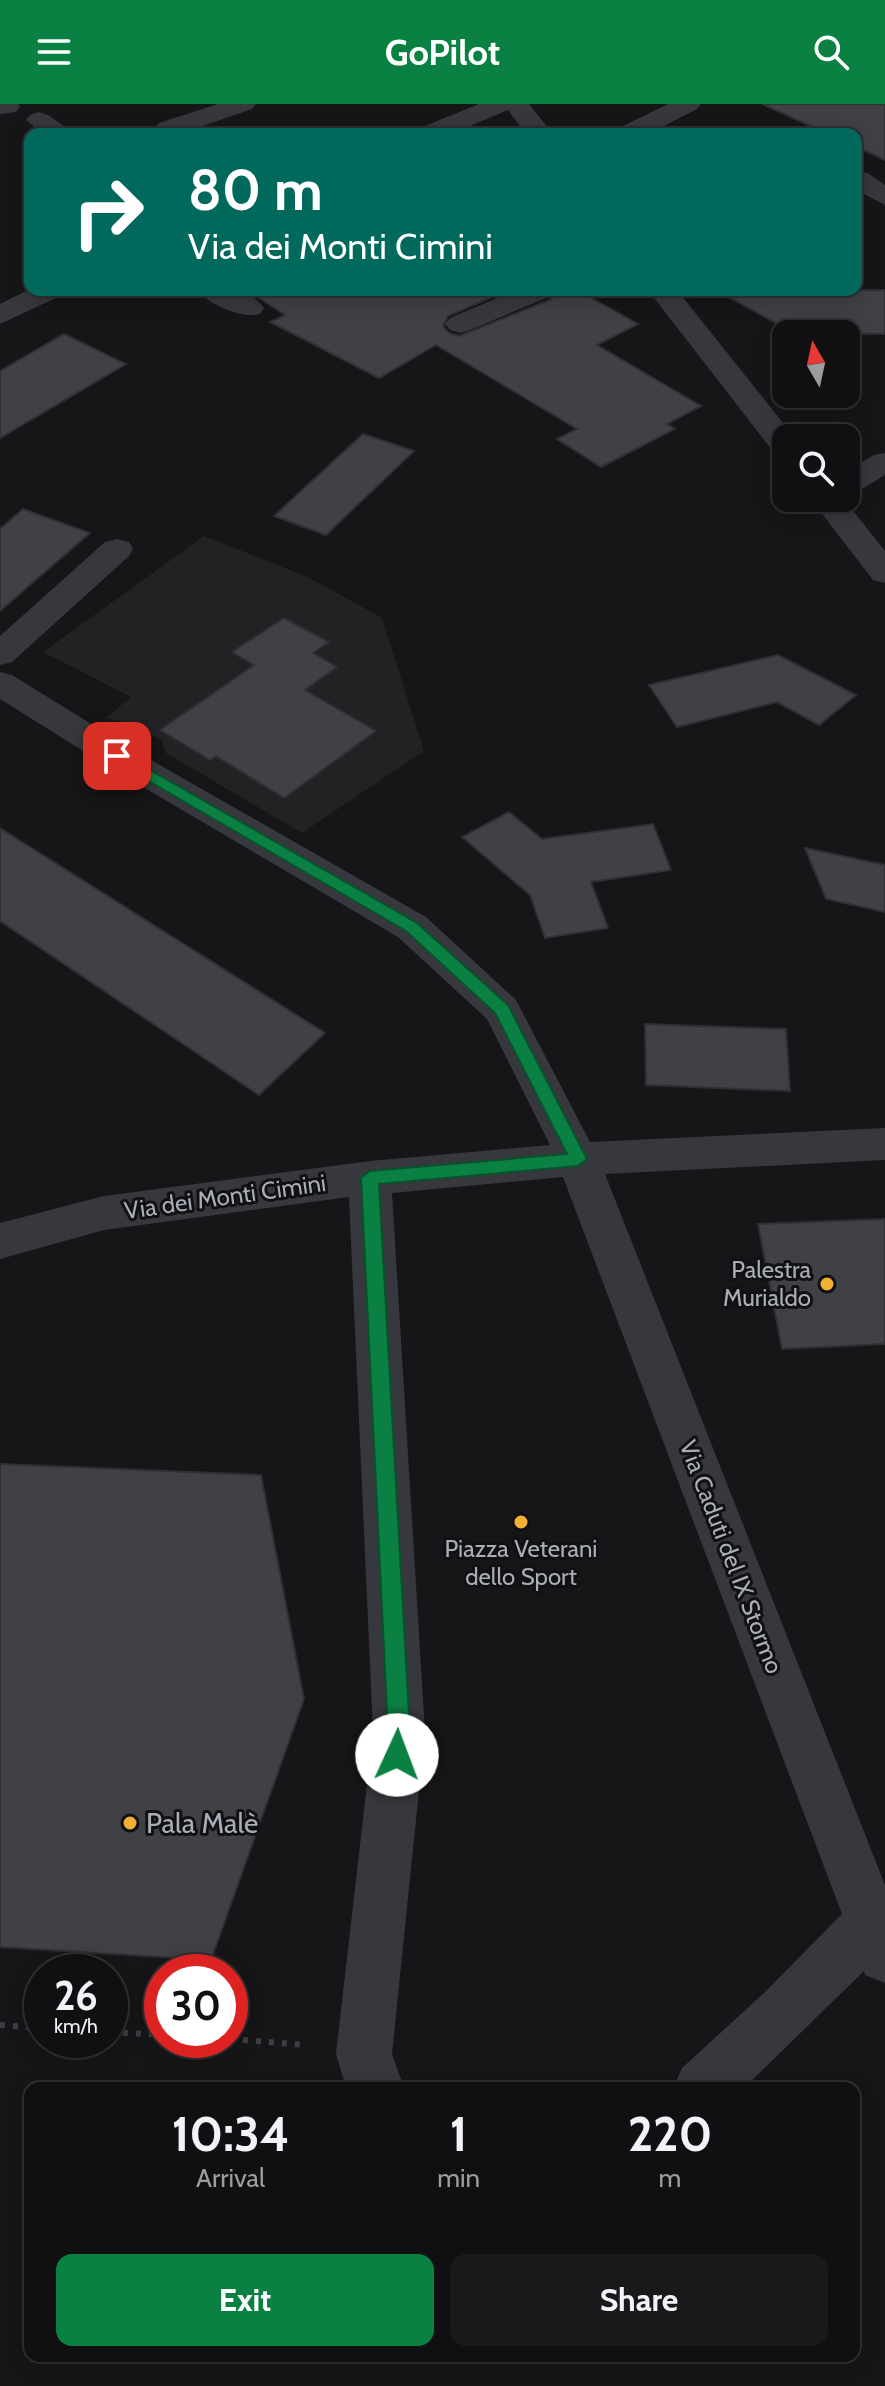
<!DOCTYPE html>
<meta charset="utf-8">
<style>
:root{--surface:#101012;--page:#19191b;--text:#f1f3f6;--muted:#9c9d9f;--line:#303032;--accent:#0b8043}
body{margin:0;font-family:Cabin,sans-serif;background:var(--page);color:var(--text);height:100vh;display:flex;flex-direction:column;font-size:30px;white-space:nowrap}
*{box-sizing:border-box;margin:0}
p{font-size:26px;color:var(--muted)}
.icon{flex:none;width:44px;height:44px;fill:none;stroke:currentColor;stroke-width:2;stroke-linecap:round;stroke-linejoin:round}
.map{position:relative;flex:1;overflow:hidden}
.panel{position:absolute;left:24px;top:1978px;width:836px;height:280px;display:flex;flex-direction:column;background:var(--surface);border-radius:16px;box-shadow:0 4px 20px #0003,0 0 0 2px var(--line)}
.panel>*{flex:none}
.top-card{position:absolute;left:24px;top:24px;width:838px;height:168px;border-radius:16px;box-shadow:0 4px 20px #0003,0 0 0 2px var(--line);background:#00695c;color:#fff;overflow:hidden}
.needle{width:52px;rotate:351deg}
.fabs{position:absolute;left:772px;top:216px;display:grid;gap:16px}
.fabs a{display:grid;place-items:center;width:88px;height:88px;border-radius:16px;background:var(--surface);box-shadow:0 4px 20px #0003,0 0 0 2px var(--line);font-size:40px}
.speed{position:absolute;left:24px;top:1850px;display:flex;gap:16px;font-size:40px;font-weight:700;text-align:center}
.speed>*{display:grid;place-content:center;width:104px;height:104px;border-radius:50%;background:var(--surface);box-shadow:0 4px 20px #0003,0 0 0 2px var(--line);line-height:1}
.speed small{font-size:20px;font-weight:400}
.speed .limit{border:12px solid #d22;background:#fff;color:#111}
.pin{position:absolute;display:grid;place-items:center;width:68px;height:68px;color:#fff;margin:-34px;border-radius:16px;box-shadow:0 4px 12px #0006}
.me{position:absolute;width:88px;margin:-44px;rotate:2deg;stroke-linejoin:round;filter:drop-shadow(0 0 6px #0008)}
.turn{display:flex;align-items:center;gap:28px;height:168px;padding:0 32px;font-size:36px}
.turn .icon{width:104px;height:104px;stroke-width:2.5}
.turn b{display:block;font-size:56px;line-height:68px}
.eta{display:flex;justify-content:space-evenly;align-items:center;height:136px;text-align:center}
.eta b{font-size:48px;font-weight:800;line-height:56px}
.cta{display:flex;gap:16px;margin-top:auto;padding:16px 32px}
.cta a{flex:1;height:92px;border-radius:16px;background:var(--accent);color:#fff;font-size:32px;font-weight:800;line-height:92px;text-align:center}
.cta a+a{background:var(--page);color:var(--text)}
header{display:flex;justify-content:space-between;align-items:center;height:104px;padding:0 32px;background:var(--accent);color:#fff;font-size:36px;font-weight:800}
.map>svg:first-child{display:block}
.built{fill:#222225}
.building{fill:#404145;stroke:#303034;stroke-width:2}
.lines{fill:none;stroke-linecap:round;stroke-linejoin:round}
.path{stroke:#3d3f44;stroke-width:6;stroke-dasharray:5 8;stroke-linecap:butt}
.street{fill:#37383d;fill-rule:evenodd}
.route{fill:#0b8043;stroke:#07532c;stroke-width:2}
.poi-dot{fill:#f2b134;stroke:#111113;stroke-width:3}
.labels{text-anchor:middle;stroke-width:6;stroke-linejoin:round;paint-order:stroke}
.street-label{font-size:24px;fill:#a8adb8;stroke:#111113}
.poi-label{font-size:24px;fill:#a8adb8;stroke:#111113;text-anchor:end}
.near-poi-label{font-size:28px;fill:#a8adb8;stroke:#111113;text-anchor:start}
</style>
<header><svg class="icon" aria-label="menu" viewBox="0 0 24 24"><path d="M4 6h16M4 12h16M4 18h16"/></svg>GoPilot<svg class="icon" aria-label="search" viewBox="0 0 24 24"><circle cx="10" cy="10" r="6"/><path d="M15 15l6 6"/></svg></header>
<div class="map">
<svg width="885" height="2282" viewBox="0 0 885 2282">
<rect width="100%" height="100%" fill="#161618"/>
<path class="built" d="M 204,432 L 308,473 L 382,514 L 424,647 L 302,729 L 166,649 L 161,636 L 130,620 L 106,614 L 131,593 L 43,548 Z"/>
<g class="building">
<path d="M 762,0 L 885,0 L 885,56 L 856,43 L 856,30 L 828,30 Z"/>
<path d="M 247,186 L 508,186 L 448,212 L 443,222 L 449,229 L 459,232 L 552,195 L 558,186 L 577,186 L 638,220 L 597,241 L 701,302 L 667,320 L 675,325 L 601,363 L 557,335 L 577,325 L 436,241 L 379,274 L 270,218 L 285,211 Z"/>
<path d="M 716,186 L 885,186 L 885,230 L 796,230 Z"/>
<path d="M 64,230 L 126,260 L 0,334 L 0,267 Z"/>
<path d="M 363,330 L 414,347 L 326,431 L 274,412 Z"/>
<path d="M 23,405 L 90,429 L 0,507 L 0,425 Z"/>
<path d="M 284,514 L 329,538 L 313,549 L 337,563 L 305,586 L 376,627 L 284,694 L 216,652 L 210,656 L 160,626 L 254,561 L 232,548 Z"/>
<path d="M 778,551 L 856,591 L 819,621 L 777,598 L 677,623 L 649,581 Z"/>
<path d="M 509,708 L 542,735 L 653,720 L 671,766 L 591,778 L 608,824 L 545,834 L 530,791 L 462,733 Z"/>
<path d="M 0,724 L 325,929 L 259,991 L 0,817 Z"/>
<path d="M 805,744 L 885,761 L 885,808 L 826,795 Z"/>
<path d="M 645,920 L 786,925 L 790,987 L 646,981 Z"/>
<path d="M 885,1115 L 885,1240 L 782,1245 L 758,1120 Z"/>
<path d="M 0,1360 L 261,1371 L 304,1595 L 211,1856 L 0,1843 Z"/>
</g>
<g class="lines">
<g class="path">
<path d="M 0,1921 L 42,1924"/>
<path d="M 110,1928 L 162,1931"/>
<path d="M 230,1935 L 305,1941"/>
</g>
<g class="street">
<path d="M 0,0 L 18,0 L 20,3 L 16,8 L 0,10 Z"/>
<path d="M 218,0 L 256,0 L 252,5 L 179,30 L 158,30 L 155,25 L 159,19 Z"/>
<path d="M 479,0 L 529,0 L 553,30 L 526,30 L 508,6 L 451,30 L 416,30 L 420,24 Z"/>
<path d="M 668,0 L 701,0 L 697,5 L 648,30 L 615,30 L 619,24 Z"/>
<path d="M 39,8 L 48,11 L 75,30 L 44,30 L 26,16 L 30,11 Z"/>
<path d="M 856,67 L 868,69 L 885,81 L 885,101 L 856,86 Z"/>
<path d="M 30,185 L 64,186 L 60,192 L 0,220 L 0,200 Z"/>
<path d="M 198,186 C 220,186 250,183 264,204 L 260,210 C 242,215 208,201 198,186 Z"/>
<path d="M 516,186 L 555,186 L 551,192 L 470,226 L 460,229 L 450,226 L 445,220 L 450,214 Z"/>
<path d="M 648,186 L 677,186 L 795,334 L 786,334 L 786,352 L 775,350 Z"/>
<path d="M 885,349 L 885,371 L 857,388 L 846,391 L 846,368 L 874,351 Z"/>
<path d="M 810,394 L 843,394 L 885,447 L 885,479 L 873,476 Z"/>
<path d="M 117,435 L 129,438 L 133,445 L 129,452 L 12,558 L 0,561 L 0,532 L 105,438 Z"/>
<path d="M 0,568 L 12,571 L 130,644 L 426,813 L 516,896 L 590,1038 L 885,1024 L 885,1056 L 605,1070 L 885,1781 L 885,1879 L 865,1871 L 864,1867 L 744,1984 L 673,1984 L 682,1964 L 765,1888 L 842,1810 L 563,1073 L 392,1089 L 425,1628 L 392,1950 L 404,1984 L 346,1984 L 336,1950 L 373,1628 L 349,1093 L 104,1126 L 0,1155 L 0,1119 L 104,1092 L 370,1057 L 550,1041 L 487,915 L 398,833 L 104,660 L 0,595 Z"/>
</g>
</g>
<path class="route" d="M 117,647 L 417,819 L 508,901 L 587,1055 L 578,1062 L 379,1080 L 410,1628 L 404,1659 L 397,1662 L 389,1659 L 386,1651 L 388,1628 L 361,1074 L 370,1067 L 567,1050 L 495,909 L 406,827 L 111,655 L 109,652 Z"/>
<g class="poi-dot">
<circle cx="827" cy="1180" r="8"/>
<circle cx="521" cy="1418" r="8"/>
<circle cx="130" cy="1719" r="8"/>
</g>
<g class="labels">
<g class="street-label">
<text transform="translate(225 1093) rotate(-8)" y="8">Via dei Monti Cimini</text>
<text transform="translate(731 1453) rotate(69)" y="8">Via Caduti del IX Stormo</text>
</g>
<g class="poi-label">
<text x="811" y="1174">Palestra<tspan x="811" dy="28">Murialdo</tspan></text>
<text x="521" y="1453" text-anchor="middle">Piazza Veterani<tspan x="521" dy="28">dello Sport</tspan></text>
</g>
<g class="near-poi-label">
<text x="146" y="1729">Pala Malè</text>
</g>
</g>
</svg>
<div class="fabs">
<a><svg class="needle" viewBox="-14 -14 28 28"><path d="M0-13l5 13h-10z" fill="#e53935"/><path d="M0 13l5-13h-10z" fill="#9c9d9f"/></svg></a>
<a><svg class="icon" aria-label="search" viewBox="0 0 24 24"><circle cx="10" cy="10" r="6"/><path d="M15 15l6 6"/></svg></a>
</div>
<div class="speed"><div>26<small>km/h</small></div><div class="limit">30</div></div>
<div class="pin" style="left:117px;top:652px;background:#d93025"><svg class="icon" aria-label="arrive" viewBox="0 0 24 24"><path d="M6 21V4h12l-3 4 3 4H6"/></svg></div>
<svg class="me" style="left:397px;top:1651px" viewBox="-20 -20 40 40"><circle r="19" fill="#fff"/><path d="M0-13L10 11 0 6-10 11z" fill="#0b8043"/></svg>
<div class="top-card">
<div class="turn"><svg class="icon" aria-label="right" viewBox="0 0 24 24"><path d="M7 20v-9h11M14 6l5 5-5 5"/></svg><div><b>80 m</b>Via dei Monti Cimini</div></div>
</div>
<section class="panel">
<div class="eta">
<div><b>10:34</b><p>Arrival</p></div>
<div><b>1</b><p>min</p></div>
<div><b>220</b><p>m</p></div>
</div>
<div class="cta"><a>Exit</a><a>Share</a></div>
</section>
</div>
